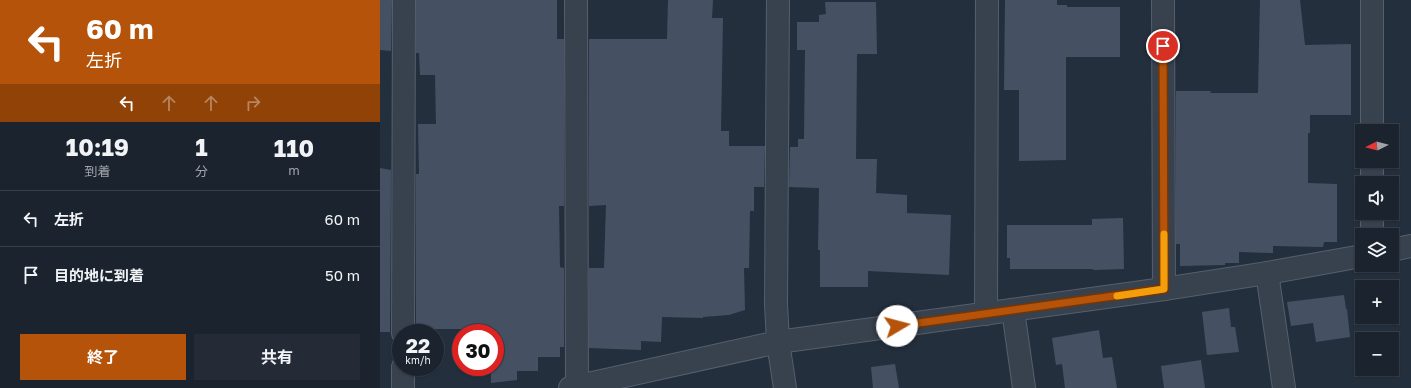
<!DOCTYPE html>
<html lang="ja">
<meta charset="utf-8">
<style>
:root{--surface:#1b232e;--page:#242b36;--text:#f1f3f6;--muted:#a0a4aa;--line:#39404a;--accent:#b45309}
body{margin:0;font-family:"Golos Text","Noto Sans JP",sans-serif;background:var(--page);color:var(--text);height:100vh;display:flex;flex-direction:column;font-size:15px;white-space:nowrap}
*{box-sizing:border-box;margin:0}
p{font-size:13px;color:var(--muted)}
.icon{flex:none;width:22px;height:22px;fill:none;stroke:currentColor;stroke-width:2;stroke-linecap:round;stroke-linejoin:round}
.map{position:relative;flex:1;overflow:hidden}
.side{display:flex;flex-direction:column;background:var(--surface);width:380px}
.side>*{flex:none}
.banner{background:#b45309;color:#fff;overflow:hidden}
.needle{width:26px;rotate:264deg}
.tools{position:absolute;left:975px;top:124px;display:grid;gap:8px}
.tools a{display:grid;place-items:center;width:44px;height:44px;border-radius:0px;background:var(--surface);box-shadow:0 1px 3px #0004,0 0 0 1px var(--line);font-size:20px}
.speed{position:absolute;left:12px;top:324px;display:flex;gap:8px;font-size:20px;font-weight:700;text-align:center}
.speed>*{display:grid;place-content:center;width:52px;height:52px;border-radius:50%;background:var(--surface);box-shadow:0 1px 3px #0004,0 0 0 1px var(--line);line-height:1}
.speed small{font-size:10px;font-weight:400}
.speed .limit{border:6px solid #d22;background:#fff;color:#111}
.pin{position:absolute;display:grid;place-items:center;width:34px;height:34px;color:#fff;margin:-17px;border:2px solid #fff;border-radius:50%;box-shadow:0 1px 4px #0007}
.me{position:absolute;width:44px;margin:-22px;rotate:82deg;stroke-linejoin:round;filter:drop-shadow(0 0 3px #0008)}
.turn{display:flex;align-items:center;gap:14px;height:84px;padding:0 20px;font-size:18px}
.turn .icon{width:52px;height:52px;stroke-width:2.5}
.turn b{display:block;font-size:28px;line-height:34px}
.lanes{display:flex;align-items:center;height:38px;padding:0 20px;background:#0003;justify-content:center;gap:20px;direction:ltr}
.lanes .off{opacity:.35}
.eta{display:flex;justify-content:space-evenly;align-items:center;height:68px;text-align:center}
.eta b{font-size:24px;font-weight:700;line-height:28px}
.cta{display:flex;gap:8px;margin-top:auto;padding:8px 20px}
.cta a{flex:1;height:46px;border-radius:0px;background:var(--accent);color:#fff;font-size:16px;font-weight:700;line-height:46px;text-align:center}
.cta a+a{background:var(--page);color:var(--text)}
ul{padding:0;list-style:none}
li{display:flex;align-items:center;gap:12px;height:56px;padding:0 20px;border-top:1px solid var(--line)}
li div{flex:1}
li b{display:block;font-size:15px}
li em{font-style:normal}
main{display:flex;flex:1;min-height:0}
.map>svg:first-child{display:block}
.building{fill:#455162}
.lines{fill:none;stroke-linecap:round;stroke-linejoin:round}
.street-casing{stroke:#565f6c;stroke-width:24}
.street{stroke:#38414e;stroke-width:22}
.route-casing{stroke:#753606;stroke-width:10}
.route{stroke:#b45309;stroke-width:7}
.slow{stroke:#f59e0b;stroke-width:7}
</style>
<main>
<section class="side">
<div class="banner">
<div class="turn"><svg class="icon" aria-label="left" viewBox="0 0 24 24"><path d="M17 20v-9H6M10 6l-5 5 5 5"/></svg><div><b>60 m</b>左折</div></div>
<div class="lanes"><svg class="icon" aria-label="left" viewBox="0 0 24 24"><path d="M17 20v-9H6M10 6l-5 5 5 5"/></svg><svg class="icon off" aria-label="ahead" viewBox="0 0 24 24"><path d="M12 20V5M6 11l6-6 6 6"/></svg><svg class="icon off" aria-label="ahead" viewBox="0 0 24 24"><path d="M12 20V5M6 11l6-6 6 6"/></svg><svg class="icon off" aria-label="right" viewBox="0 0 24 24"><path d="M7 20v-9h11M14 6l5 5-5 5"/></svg></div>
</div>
<div class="eta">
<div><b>10:19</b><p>到着</p></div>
<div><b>1</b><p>分</p></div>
<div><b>110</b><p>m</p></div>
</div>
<ul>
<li><svg class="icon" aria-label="left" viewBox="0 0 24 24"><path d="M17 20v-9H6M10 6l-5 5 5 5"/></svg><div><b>左折</b></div><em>60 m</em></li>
<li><svg class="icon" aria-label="arrive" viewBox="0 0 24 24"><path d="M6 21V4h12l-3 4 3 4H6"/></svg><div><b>目的地に到着</b></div><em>50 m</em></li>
</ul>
<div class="cta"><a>終了</a><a>共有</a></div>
</section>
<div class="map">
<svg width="1031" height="388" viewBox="0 0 1031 388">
<rect width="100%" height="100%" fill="#242f3e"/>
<g class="building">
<path d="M 0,0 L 12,0 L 11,51 L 0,50 Z"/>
<path d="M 36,0 L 177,0 L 177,39 L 184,39 L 184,206 L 179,206 L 180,267 L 184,268 L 184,347 L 180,347 L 180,357 L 158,357 L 158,371 L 137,371 L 137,380 L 111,383 L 111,367 L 115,367 L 115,333 L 111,333 L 111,329 L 54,329 L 54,332 L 36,332 L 36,174 L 39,174 L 38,124 L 56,124 L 55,75 L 40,75 L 39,53 L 36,53 Z"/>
<path d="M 288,0 L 333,0 L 332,18 L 343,18 L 341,131 L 349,131 L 349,146 L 385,146 L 384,187 L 374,187 L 374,211 L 370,211 L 369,268 L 364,268 L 365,310 L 349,315 L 323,317 L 323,318 L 282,317 L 281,342 L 261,341 L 261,350 L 209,348 L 209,268 L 224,268 L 226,205 L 209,206 L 209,39 L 287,39 Z"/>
<path d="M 625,0 L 677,0 L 677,5 L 687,5 L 687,7 L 740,7 L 740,57 L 686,57 L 686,160 L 639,161 L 639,90 L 624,90 Z"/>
<path d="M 880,0 L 920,0 L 925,45 L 971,44 L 971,115 L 930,115 L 930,133 L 928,133 L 928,183 L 957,184 L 957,242 L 944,242 L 943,247 L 893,246 L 893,253 L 859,252 L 859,263 L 845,263 L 845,265 L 800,266 L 800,244 L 796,244 L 796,91 L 831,91 L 830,93 L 878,93 Z"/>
<path d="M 445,2 L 496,2 L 497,54 L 477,54 L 476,159 L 497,159 L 496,193 L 527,195 L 527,213 L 571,215 L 569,275 L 488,271 L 488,287 L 440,287 L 440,250 L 438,250 L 439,188 L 409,187 L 410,147 L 418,147 L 418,139 L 424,139 L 425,50 L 417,50 L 417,22 L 439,22 L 439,15 L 446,14 Z"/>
<path d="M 0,168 L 11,170 L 10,332 L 0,332 Z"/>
<path d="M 743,218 L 744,269 L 713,270 L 713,269 L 630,269 L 630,258 L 627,258 L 627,225 L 712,225 L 712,219 Z"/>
<path d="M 964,295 L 966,309 L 967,309 L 970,337 L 936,342 L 933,323 L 911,326 L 907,302 Z"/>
<path d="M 849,308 L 851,327 L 855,327 L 859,352 L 827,355 L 822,312 Z"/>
<path d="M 719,330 L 723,358 L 732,357 L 737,388 L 685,388 L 682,364 L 676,365 L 672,338 Z"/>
<path d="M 821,360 L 825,388 L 784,388 L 781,366 Z"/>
<path d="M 515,364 L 519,388 L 493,388 L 491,367 Z"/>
</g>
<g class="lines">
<g class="street-casing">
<g id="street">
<path d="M 196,0 L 197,387"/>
<path d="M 398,0 L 396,304 L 398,342 L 405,388"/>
<path d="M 783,0 L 784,289"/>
<path d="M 992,131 L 992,0"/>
<path d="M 992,183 L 992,161"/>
<path d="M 992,235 L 992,213"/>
<path d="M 1012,250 L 1031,246"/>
<path d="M 887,273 L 904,388"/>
<path d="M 633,310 L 644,388"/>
<path d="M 606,314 L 607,0"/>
<path d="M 23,333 L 24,0"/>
<path d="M 23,388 L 23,367"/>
<path d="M 190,388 L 398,342 L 784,289 L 887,273 L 982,256"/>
</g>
</g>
<use href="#street" class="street"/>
</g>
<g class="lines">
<g class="route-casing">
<path id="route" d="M 517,326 L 784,289 L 783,46"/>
</g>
<use href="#route" class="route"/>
<path class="slow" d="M 737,296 L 784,289 L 784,234"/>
</g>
</svg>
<div class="tools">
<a><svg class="needle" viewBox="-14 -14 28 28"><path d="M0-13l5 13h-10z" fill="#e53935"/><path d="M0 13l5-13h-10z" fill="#a0a4aa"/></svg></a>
<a><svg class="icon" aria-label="sound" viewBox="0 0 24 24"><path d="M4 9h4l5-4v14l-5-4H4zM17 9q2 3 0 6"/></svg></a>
<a><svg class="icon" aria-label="layers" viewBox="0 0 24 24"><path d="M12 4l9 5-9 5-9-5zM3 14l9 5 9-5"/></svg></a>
<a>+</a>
<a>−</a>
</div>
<div class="speed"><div>22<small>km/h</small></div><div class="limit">30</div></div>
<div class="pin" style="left:783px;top:46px;background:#d93025"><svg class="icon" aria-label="arrive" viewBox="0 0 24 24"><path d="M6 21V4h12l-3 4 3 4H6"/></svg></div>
<svg class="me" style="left:517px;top:326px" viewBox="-20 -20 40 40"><circle r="19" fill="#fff"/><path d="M0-13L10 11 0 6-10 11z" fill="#b45309"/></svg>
</div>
</main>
